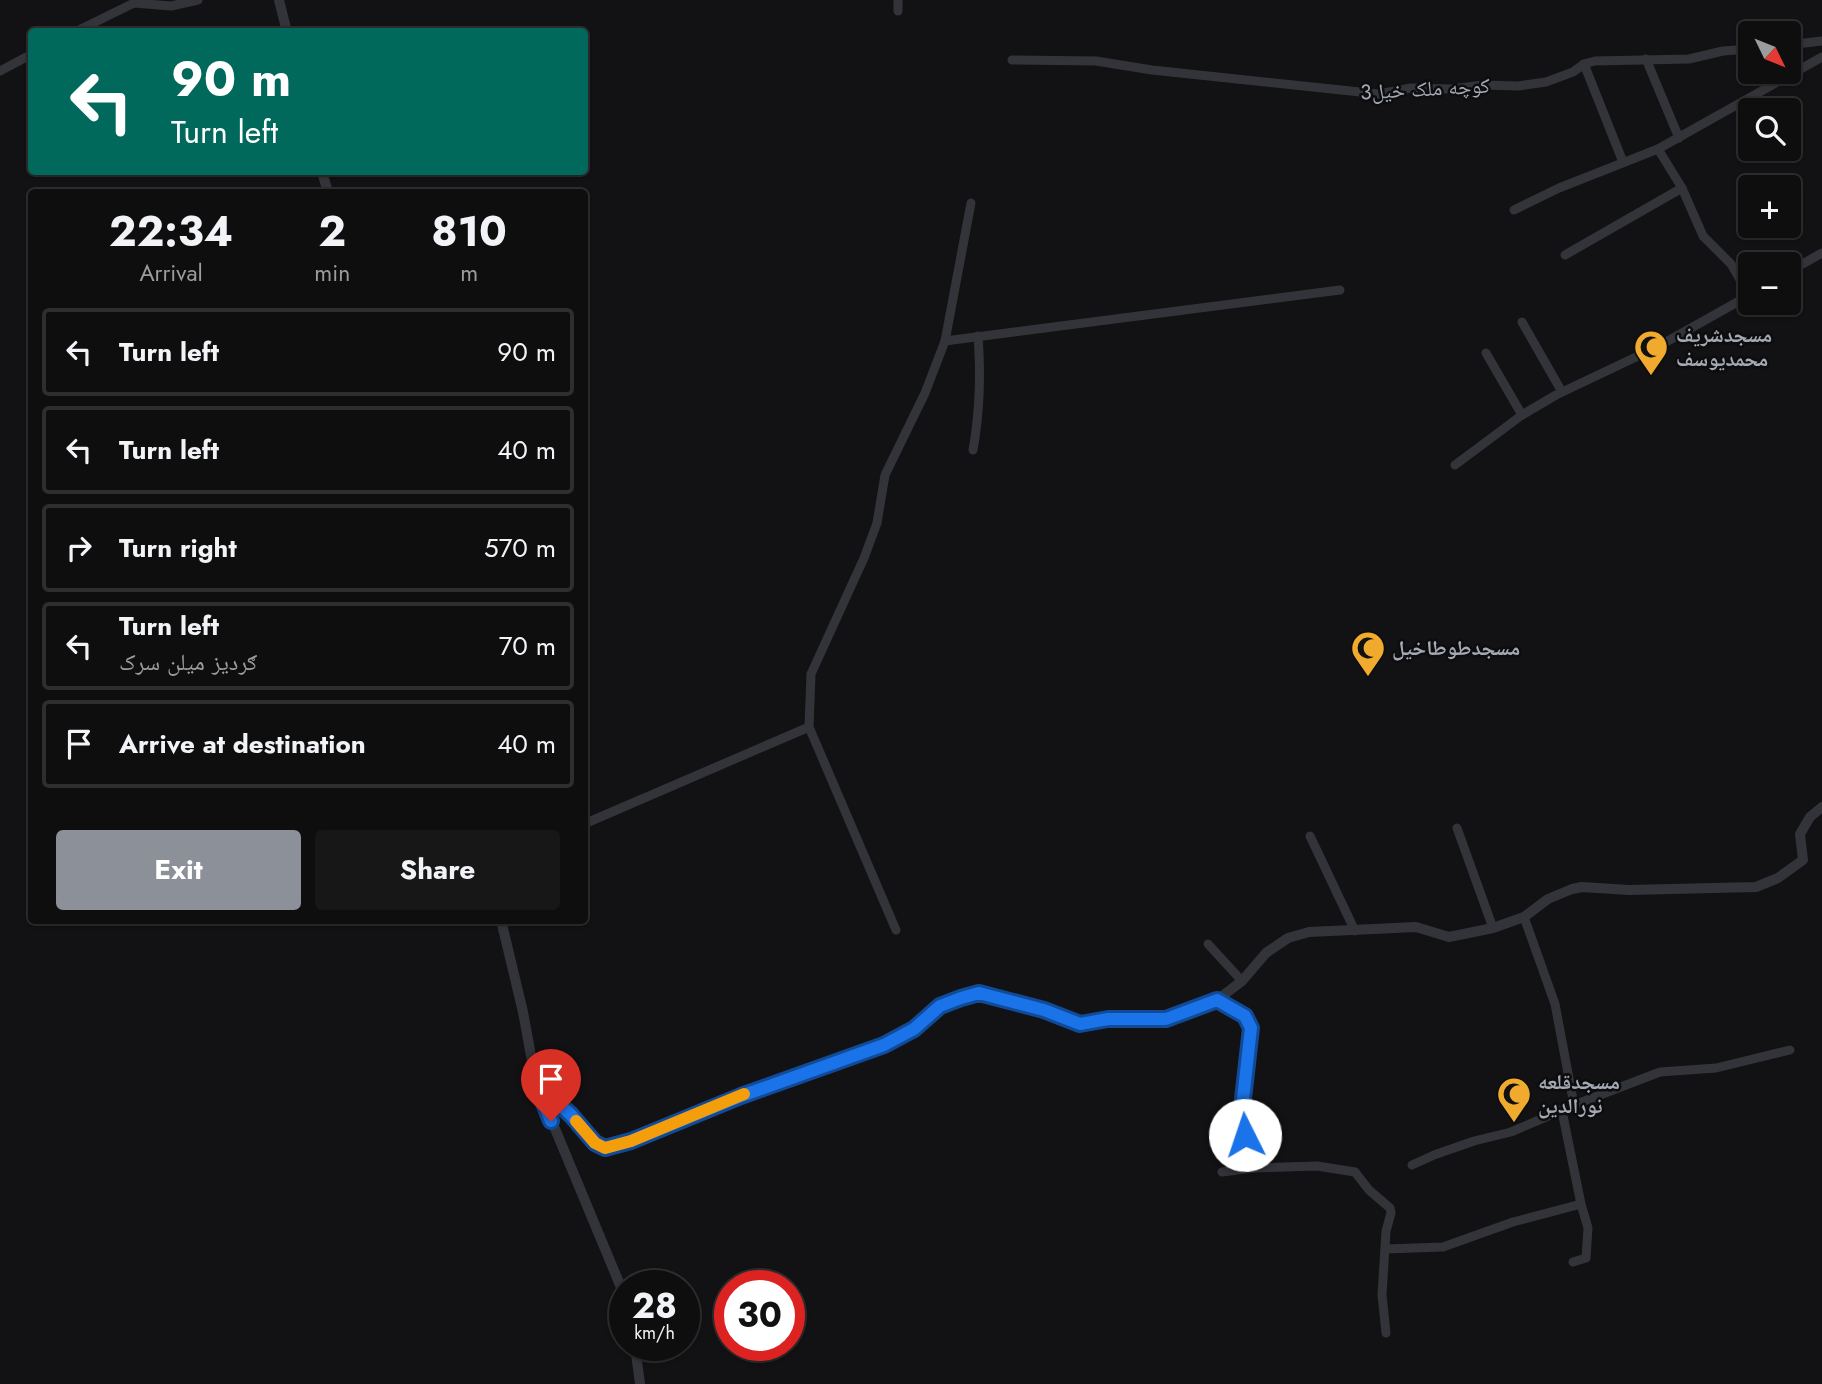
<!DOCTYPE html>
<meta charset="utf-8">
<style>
:root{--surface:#0e0e0f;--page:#171718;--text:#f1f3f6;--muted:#9b9c9e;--line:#2e2e2f;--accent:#8c9099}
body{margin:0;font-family:Jost,"Noto Naskh Arabic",sans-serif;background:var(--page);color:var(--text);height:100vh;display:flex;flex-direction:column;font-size:26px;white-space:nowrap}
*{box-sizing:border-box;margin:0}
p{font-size:23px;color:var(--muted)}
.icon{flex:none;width:38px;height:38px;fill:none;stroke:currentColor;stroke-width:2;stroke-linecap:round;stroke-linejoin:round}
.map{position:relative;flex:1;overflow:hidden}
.panel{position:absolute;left:28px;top:189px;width:560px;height:735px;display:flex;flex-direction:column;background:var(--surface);border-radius:7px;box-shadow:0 2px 5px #0004,0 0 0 2px var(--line)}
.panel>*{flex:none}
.guide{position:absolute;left:28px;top:28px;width:560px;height:147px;border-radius:7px;box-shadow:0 2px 5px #0004,0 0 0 2px var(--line);background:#00695c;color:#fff;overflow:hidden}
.needle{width:46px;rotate:133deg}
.fabs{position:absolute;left:1738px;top:21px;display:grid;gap:14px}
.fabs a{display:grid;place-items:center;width:63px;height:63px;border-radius:7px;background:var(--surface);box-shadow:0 2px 5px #0004,0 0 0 2px var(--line);font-size:35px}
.speed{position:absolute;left:609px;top:1270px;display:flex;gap:14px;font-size:35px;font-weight:700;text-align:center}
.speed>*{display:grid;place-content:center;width:91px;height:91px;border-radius:50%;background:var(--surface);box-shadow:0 2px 5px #0004,0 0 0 2px var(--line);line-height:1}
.speed small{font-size:18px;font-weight:400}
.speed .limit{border:10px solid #d22;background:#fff;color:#111}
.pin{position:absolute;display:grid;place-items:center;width:60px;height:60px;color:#fff;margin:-72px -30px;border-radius:50% 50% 50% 0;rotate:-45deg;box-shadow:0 0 7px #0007}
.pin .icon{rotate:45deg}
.me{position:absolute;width:77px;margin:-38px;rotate:356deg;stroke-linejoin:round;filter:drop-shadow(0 0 5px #0008)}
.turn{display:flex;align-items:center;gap:24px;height:147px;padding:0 28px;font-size:32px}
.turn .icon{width:91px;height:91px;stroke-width:2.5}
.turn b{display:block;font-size:49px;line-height:60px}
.eta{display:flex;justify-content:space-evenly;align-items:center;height:119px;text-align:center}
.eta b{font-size:42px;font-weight:700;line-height:49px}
.cta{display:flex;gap:14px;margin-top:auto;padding:14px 28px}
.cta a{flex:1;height:80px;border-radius:7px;background:var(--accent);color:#fff;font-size:28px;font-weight:700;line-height:80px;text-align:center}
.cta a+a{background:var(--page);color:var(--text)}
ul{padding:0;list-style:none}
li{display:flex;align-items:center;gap:21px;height:88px;margin:0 14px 10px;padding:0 14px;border:4px solid var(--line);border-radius:7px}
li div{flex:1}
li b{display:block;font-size:26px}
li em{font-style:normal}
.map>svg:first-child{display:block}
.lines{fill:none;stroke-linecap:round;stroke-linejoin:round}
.minor{stroke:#333439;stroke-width:9}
.tertiary{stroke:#333439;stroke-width:10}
.route-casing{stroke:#114b97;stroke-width:18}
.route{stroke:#1a73e8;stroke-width:12}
.slow{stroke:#f59e0b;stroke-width:12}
.labels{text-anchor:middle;stroke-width:5;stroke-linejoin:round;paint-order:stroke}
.street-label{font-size:21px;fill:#a4a9b4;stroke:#0d0d0f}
.poi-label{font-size:21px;font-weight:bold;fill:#a4a9b4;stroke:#0d0d0f;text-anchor:start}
</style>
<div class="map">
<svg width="1822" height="1384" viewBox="0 0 1822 1384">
<rect width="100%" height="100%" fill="#121214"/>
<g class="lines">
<g class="minor">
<path d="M 898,0 L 898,11"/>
<path d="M 75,32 L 134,3 L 171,6 L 198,0"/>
<path d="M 1788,45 L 1822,41"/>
<path d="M 1646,59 L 1679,138"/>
<path d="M 1012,60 L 1096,61 L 1152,70 L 1379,94 L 1411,88 L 1452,89 L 1483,85 L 1518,86 L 1546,82 L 1573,72 L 1584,64 L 1595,61 L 1689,59 L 1723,51 L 1750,49"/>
<path d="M 1584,64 L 1623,162"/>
<path d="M 0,71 L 32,54"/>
<path d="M 1658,149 L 1682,188 L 1703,236 L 1731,264 L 1749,295"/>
<path d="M 1514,210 L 1559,188 L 1658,149 L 1822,57"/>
<path d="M 1565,255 L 1682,188"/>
<path d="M 1788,272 L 1822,253"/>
<path d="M 1522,322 L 1562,392"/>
<path d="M 945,341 L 1340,290"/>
<path d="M 1486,353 L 1522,415"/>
<path d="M 973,450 C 980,411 981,375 978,336"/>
<path d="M 1455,465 L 1522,415 L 1556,395 L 1657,347 L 1750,295"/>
<path d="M 584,824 L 809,727"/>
<path d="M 1457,828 L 1493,928"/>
<path d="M 1310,836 L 1355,931"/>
<path d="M 1524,917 L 1555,1004 L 1574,1105"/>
<path d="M 896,930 L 809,727 L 811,674 L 864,558 L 877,523 L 885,475 L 925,393 L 945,341 L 971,203"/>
<path d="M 1208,944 L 1242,981"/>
<path d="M 1217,1000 L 1245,1016 L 1251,1028 L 1243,1099 L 1245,1135 L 1254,1168"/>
<path d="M 1562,1111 L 1581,1204 L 1588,1228 L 1586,1258 L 1573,1262"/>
<path d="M 1412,1165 L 1434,1155 L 1474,1141 L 1511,1132 L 1574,1105 L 1660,1072 L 1716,1068 L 1790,1050"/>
<path d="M 1222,1172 L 1254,1168 L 1317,1166 L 1355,1172 L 1369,1190 L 1390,1208 L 1391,1213 L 1386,1231 L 1382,1295 L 1386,1333"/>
<path d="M 1386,1249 L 1443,1247 L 1513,1222 L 1581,1204"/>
</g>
<g class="tertiary">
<path d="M 279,0 L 287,32"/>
<path d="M 322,172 L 328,192"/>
<path d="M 501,920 L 523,1012 L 536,1083 L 625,1297"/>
<path d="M 536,1083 L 571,1116 L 595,1143 L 605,1148 L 631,1141 L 741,1096 L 884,1045 L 914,1029 L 940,1006 L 979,993 L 1044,1010 L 1080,1024 L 1108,1019 L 1165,1019 L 1217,1000 L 1242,981 L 1266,953 L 1288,938 L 1309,932 L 1416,927 L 1449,937 L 1493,928 L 1524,917 L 1548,899 L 1572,889 L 1582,887 L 1629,890 L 1756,887 L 1778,878 L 1803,860 L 1800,834 L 1810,817 L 1822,807"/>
<path d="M 635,1346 L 640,1384"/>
</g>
</g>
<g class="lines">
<g class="route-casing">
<path id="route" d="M 551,1121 L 536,1083 L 571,1115 L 595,1143 L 605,1148 L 631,1141 L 741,1096 L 884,1045 L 914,1029 L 940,1006 L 961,998 L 979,993 L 1044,1010 L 1080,1024 L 1108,1019 L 1166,1019 L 1217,1000 L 1245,1016 L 1251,1028 L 1243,1099 L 1245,1135"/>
</g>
<use href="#route" class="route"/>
<path class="slow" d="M 576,1121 L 595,1143 L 605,1148 L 631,1141 L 744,1094"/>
</g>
<defs>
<g id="mosque-pin" transform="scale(1.75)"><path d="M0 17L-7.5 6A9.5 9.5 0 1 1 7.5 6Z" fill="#f0ab2e" stroke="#0d0d0f"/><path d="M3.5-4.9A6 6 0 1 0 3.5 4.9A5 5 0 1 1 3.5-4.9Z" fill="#111"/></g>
</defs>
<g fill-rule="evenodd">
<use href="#mosque-pin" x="1651" y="347"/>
<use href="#mosque-pin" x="1368" y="648"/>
<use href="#mosque-pin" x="1514" y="1094"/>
</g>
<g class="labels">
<g class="street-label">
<text transform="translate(1425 89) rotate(-3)" y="7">کوچه ملک خیل3</text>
</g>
<g class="poi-label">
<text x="1676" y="342">مسجدشریف<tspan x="1676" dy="24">محمدیوسف</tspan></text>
<text x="1392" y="655">مسجدطوطاخیل</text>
<text x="1538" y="1089">مسجدقلعه<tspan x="1538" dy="24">نورالدین</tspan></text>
</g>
</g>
</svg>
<div class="fabs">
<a><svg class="needle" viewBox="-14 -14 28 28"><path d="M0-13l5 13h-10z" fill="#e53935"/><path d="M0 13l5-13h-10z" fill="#9b9c9e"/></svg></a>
<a><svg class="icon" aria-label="search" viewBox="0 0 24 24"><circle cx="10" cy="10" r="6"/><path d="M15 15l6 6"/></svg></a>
<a>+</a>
<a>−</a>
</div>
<div class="speed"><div>28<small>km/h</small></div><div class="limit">30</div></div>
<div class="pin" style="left:551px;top:1121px;background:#d93025"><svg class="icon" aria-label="arrive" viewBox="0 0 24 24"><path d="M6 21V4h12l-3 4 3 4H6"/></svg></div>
<svg class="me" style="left:1245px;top:1135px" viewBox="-20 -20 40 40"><circle r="19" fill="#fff"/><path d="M0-13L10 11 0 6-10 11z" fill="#1a73e8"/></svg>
<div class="guide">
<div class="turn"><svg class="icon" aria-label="left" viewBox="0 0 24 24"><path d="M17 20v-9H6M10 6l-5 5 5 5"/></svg><div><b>90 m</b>Turn left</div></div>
</div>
<section class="panel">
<div class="eta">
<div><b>22:34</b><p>Arrival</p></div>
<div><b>2</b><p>min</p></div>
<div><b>810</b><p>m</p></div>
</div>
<ul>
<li><svg class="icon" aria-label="left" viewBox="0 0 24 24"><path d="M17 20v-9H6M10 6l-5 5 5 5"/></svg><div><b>Turn left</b></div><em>90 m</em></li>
<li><svg class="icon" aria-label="left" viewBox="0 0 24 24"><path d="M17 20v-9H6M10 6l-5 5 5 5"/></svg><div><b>Turn left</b></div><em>40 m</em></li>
<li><svg class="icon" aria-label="right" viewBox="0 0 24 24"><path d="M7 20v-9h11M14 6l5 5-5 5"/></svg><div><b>Turn right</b></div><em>570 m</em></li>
<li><svg class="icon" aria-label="left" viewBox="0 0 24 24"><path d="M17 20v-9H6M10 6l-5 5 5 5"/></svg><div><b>Turn left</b><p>ګردیز میلن سرک</p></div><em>70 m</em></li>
<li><svg class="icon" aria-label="arrive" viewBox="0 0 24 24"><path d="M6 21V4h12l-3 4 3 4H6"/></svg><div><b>Arrive at destination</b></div><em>40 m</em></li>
</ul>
<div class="cta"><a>Exit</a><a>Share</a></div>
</section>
</div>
